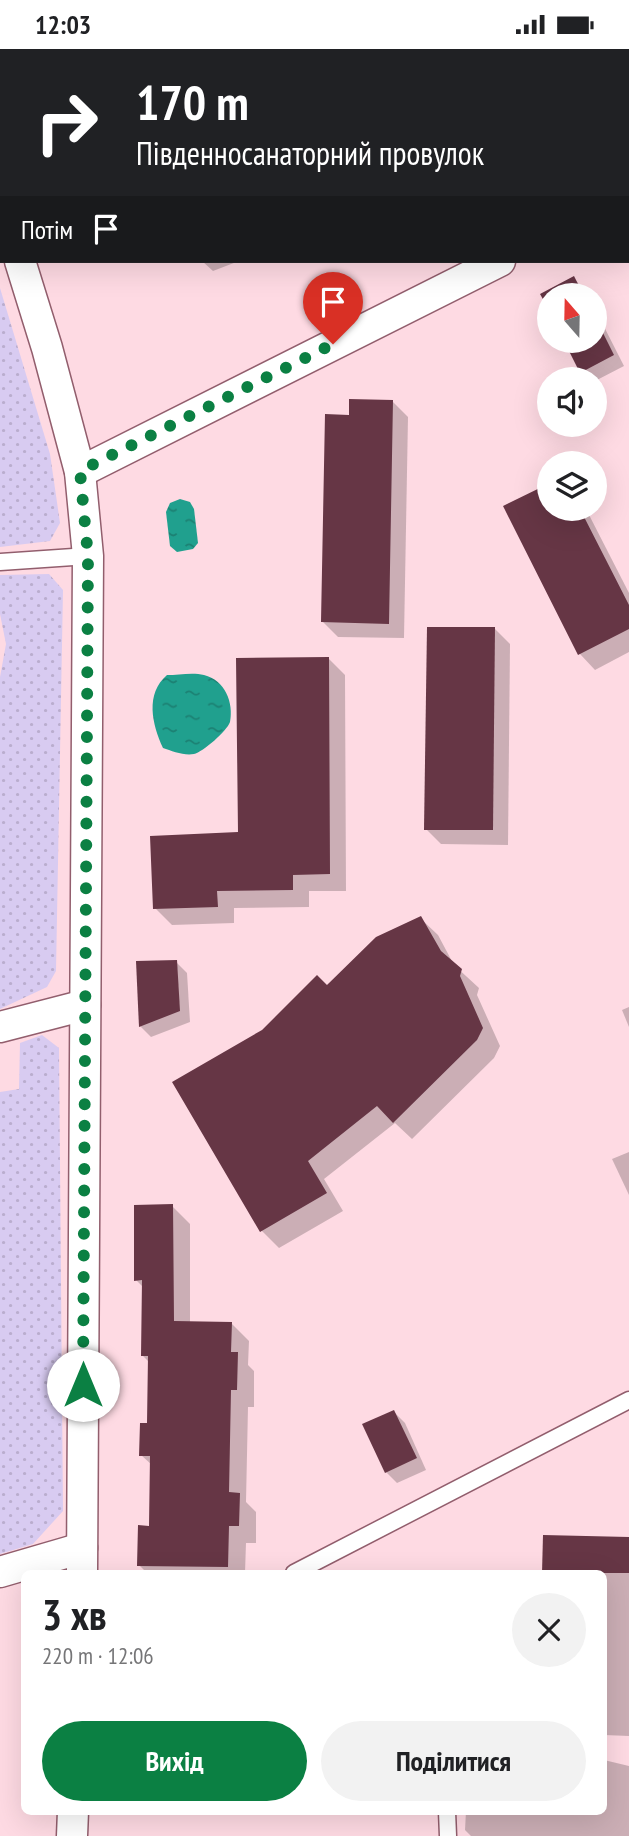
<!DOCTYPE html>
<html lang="uk">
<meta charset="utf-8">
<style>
:root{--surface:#fff;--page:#f2f2f2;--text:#202124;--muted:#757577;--accent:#0b8043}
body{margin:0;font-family:"PT Sans Narrow",sans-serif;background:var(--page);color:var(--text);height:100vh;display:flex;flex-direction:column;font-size:26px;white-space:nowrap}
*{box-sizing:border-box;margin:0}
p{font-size:23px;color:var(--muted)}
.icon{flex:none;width:38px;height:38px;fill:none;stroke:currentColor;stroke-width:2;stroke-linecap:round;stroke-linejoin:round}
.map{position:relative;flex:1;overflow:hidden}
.details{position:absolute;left:21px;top:1521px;width:586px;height:245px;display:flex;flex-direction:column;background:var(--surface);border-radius:10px;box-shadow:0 7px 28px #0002}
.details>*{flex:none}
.hud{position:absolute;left:0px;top:0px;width:630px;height:214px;box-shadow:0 7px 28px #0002;background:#202124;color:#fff;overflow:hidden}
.needle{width:46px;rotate:340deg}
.fabs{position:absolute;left:537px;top:234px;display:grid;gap:14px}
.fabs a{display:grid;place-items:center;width:70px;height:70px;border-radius:50%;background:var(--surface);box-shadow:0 7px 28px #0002;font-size:35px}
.pin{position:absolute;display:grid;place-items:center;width:60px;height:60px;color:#fff;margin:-72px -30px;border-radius:50% 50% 50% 0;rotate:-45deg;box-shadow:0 0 7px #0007}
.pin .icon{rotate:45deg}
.me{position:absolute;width:77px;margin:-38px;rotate:0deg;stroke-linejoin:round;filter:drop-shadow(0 0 5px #0008)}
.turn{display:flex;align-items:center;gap:24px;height:147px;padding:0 21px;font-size:32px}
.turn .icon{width:91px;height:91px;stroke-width:2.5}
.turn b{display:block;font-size:49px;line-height:60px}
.then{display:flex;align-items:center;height:66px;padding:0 21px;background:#0003;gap:14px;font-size:26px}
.round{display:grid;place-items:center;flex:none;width:74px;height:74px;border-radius:37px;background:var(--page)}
.summary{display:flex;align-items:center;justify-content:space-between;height:119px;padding:0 21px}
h1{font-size:42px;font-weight:700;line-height:52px}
.action{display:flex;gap:14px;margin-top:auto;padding:14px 21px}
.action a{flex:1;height:80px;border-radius:42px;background:var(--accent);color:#fff;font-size:28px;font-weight:700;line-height:80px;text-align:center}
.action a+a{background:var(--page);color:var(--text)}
.status{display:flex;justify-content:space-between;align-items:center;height:49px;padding:0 35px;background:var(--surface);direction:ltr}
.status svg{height:19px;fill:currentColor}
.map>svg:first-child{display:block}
.grass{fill:url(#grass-dots)}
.park{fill:#d8cbf1}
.water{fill:url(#water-ripples)}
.shadow{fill:#0003}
.building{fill:#663645}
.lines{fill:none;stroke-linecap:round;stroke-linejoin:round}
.service-casing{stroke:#925e6d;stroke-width:19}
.minor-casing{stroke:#925e6d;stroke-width:33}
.service{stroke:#fff;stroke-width:16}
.minor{stroke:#fff;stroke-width:30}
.route{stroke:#0b8043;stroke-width:12;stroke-dasharray:0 21.6}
</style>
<div class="status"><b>12:03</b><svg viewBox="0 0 49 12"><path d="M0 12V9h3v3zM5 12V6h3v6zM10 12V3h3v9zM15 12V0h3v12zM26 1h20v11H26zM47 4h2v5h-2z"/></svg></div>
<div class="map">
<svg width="629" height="1787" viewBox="0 0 629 1787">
<defs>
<pattern id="grass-dots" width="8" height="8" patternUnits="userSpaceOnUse" patternTransform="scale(1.75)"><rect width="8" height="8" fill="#d8cbf1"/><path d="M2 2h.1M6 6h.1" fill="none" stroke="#baadce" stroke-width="1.8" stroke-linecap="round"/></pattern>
<pattern id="water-ripples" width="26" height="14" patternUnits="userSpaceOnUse" patternTransform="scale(1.75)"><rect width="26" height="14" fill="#20a08e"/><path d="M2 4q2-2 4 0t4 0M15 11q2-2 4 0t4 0" fill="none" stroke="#1c8173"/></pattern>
</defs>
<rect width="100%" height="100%" fill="#fedae3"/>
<g class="grass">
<path d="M 0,239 L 50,405 L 60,474 L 50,492 L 0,498 Z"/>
<path d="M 49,525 L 63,541 L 56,922 L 47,938 L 0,960 L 0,628 L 6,595 L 0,565 L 0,526 Z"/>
<path d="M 42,986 L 59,999 L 63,1462 L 33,1495 L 0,1505 L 0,1043 L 19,1040 L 20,994 Z"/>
</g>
<path class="park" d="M 58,0 L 483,0 L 483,2 L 59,2 Z"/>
<g class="water">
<path d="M 180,450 L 190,453 L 194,460 L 198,494 L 193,500 L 177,503 L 170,497 L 166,463 L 170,454 Z"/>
<path d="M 167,626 C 178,626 193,623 204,626 C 225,631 234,654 230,673 C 227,682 203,703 194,705 C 184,707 172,702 163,699 C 152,675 145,645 167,626 Z"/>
</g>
<g class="shadow">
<path d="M 202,212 L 239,212 L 213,222 Z"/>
<path d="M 574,229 L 588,247 L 543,245 Z"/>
<path d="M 595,260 L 624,317 L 595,332 L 582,323 L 595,292 Z"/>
<path d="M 393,353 L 408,368 L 404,589 L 338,588 L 323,573 L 350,367 Z"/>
<path d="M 505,458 L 586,460 L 629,544 L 629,603 L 595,621 L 580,605 Z"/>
<path d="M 495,580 L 510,595 L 508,796 L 441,795 L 426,780 Z"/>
<path d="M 328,609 L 345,626 L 346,842 L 309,842 L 309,858 L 234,859 L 234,874 L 172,876 L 155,859 L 239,785 Z"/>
<path d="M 420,869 L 438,886 L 454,916 L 479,939 L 477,946 L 500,997 L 494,1009 L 412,1090 L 395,1074 L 324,1130 L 343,1162 L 279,1199 L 262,1182 L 263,982 Z"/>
<path d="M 176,913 L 187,924 L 190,973 L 151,988 L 140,977 Z"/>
<path d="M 629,958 L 629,978 L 622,961 Z"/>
<path d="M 629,1103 L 629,1146 L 612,1110 Z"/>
<path d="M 172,1157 L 190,1175 L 190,1274 L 231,1274 L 249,1292 L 248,1316 L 254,1322 L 254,1358 L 248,1358 L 246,1453 L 256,1463 L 256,1494 L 246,1494 L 245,1524 L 147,1524 L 139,1516 L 151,1479 L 152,1416 L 141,1406 L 149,1375 L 150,1314 L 142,1306 L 144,1239 L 136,1231 Z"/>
<path d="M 394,1363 L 405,1374 L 426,1421 L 397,1434 L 386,1423 Z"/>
<path d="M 545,1488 L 629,1490 L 629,1687 L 604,1686 L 604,1524 L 544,1524 Z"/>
<path d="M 604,1711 L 629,1717 L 629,1787 L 471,1787 L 465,1781 L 466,1762 L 604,1762 Z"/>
</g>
<g class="building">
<path d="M 574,227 L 584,247 L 550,247 L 550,263 L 540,245 Z"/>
<path d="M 595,268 L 614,306 L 580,324 L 564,292 L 595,292 Z"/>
<path d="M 349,350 L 393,351 L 389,575 L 321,573 L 325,365 L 349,366 Z"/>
<path d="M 550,434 L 550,460 L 580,460 L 629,556 L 629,580 L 578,606 L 503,457 Z"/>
<path d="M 427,578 L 495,578 L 493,781 L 424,781 Z"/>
<path d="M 329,608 L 330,825 L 293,826 L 293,841 L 217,842 L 218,858 L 153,860 L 150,787 L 238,783 L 236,609 Z"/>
<path d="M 421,867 L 441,902 L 462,920 L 460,927 L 483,979 L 477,991 L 393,1074 L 377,1057 L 308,1112 L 327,1144 L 260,1183 L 172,1033 L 262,981 L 317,926 L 327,936 L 376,888 Z"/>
<path d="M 177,911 L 180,962 L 139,978 L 136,912 Z"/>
<path d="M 173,1155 L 174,1272 L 232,1273 L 231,1303 L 238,1303 L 237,1341 L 231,1341 L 229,1443 L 240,1444 L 239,1477 L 229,1477 L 228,1518 L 137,1517 L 138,1476 L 149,1477 L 150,1407 L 139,1407 L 140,1374 L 147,1374 L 148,1307 L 141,1307 L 142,1231 L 134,1232 L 134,1156 Z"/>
<path d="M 394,1361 L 417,1409 L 385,1424 L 362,1375 Z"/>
<path d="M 543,1486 L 629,1488 L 629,1524 L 542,1524 Z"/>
</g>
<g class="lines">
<g class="service-casing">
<g id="service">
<path d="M 488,0 L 489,2"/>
<path d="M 0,513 L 88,507"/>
<path d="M 294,1524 L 629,1351"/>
<path d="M 447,1762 L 448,1787"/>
</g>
</g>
<g class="minor-casing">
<g id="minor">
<path d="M 0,149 L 2,154"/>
<path d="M 628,149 L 629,148"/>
<path d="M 20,212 L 47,299 L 80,423 L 88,507 L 82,1524"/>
<path d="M 80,423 L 500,212"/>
<path d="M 0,978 L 85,956"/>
<path d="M 0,1523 L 82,1499"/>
<path d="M 72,1787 L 73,1762"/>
</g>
</g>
<use href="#service" class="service"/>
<use href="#minor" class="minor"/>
</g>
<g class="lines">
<path class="route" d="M 83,1336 L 88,507 L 80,422 L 333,295"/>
</g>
</svg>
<div class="fabs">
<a><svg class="needle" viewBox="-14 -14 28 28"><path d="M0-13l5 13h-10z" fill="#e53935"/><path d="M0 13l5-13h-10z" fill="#757577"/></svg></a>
<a><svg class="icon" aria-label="sound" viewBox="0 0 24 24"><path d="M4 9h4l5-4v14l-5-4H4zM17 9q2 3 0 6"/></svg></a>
<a><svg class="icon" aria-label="layers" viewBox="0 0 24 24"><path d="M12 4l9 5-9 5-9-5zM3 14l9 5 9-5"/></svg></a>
</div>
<div class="pin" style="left:333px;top:295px;background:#d93025"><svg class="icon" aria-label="arrive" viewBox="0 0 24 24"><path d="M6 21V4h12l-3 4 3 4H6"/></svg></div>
<svg class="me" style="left:83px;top:1336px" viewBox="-20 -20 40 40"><circle r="19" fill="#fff"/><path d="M0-13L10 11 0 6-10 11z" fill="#0b8043"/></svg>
<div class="hud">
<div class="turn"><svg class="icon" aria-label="right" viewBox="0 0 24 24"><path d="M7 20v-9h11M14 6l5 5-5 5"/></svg><div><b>170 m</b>Південносанаторний провулок</div></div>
<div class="then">Потім<svg class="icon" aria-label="arrive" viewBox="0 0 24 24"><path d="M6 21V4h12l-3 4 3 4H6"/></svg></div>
</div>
<section class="details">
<div class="summary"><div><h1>3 хв</h1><p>220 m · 12:06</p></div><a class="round"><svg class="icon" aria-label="close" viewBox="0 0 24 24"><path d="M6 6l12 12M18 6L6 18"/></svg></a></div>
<div class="action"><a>Вихід</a><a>Поділитися</a></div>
</section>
</div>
